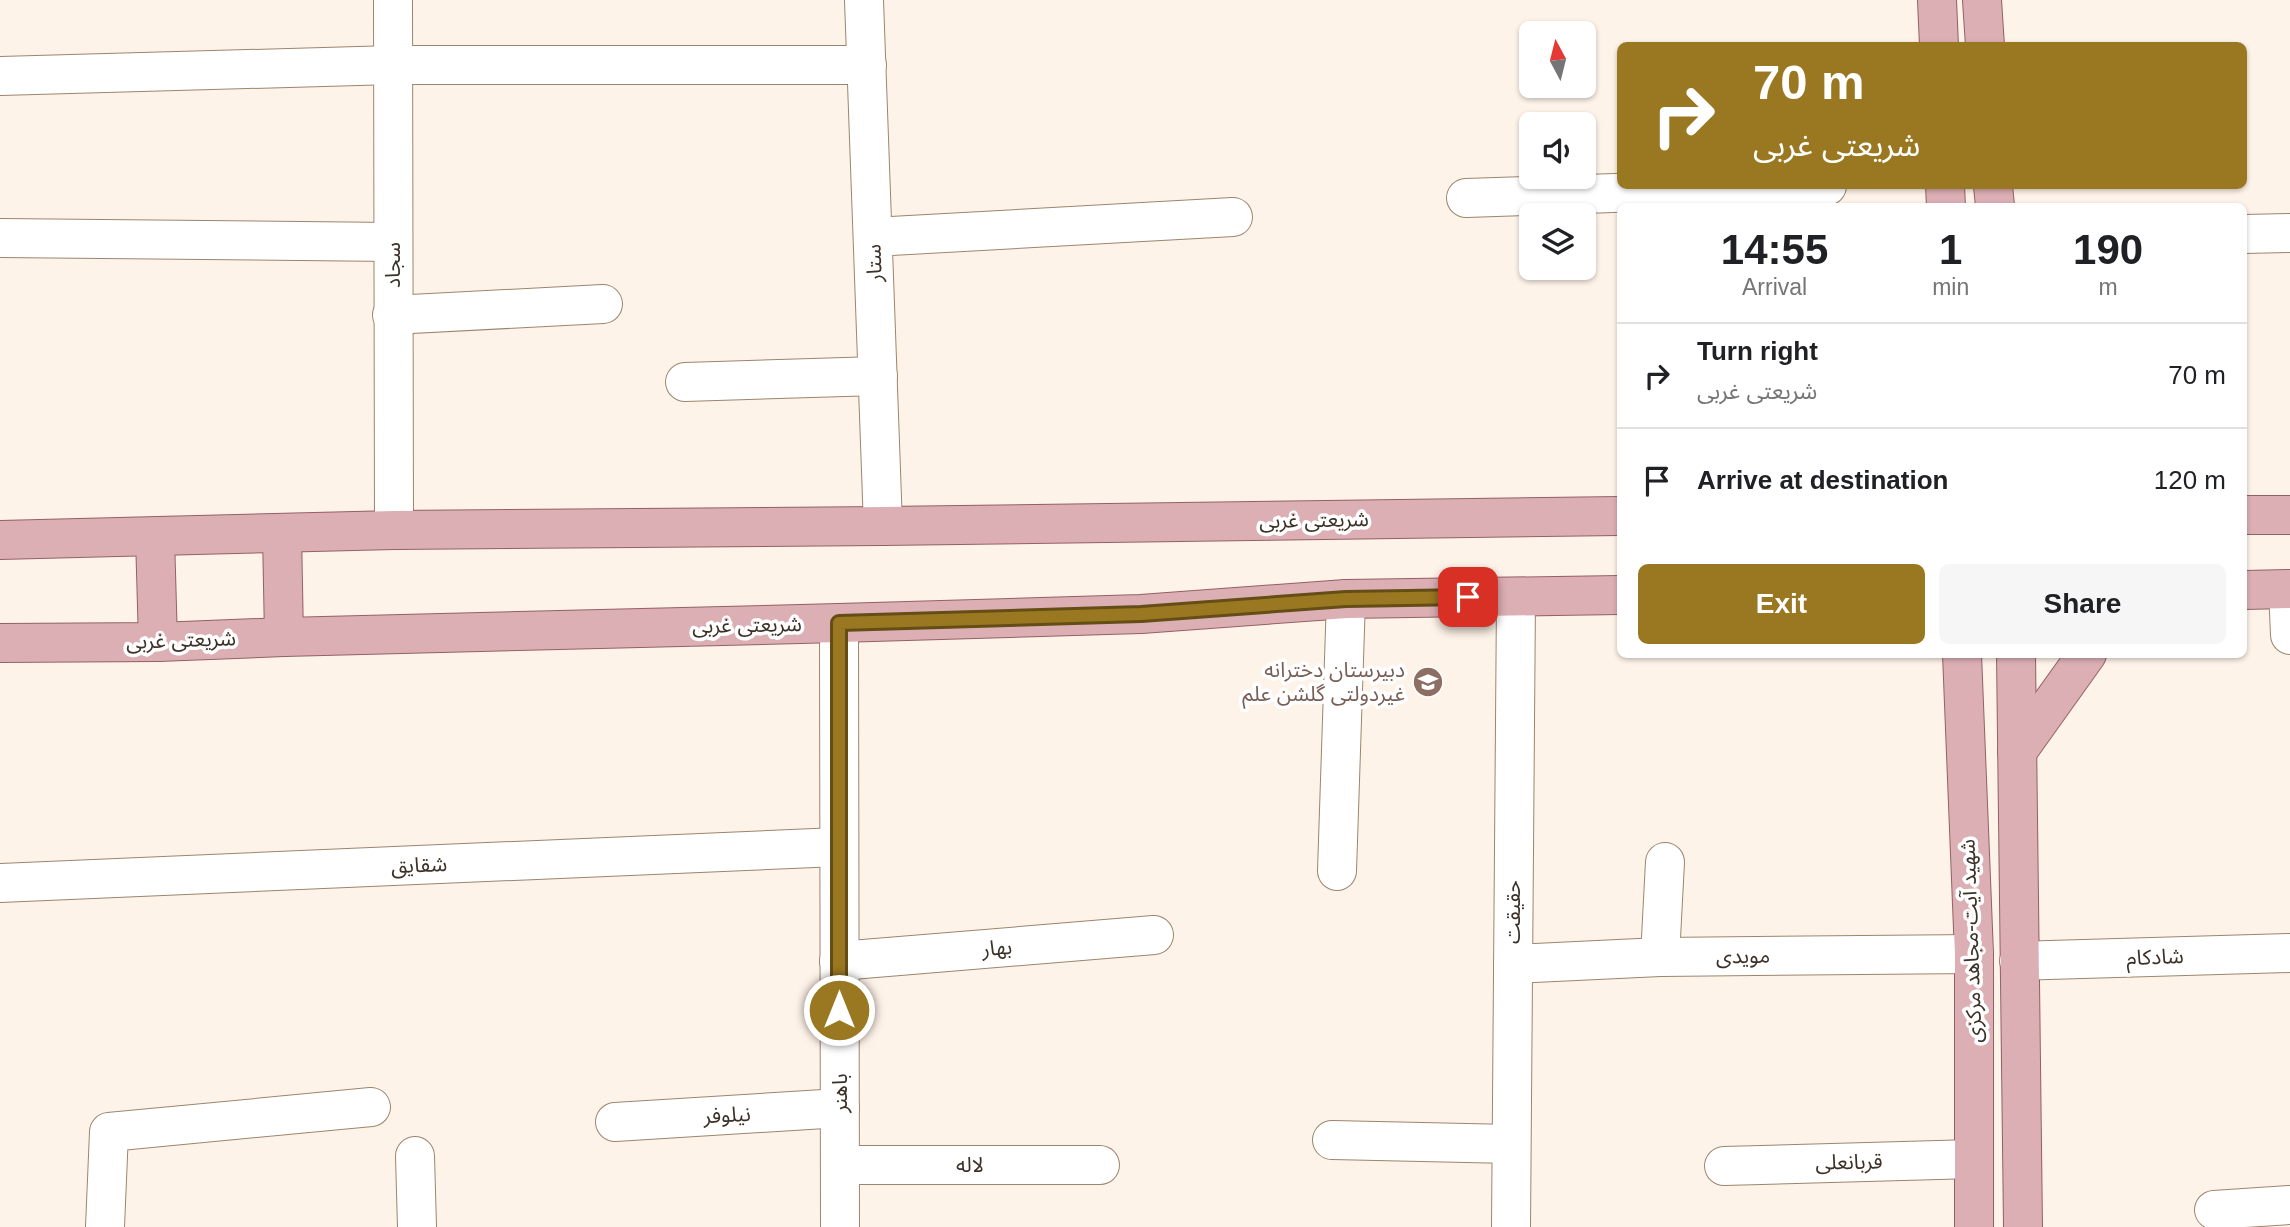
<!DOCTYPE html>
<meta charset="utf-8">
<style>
:root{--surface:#fff;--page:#f6f6f6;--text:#202124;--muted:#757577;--line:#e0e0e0;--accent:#9a7822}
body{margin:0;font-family:Helvetica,"Noto Sans Arabic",sans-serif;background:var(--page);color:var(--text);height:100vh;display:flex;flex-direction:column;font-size:26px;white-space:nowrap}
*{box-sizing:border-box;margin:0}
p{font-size:23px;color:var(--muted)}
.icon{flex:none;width:38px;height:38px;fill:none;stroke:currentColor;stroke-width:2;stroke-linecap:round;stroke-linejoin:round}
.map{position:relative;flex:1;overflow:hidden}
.drawer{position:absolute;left:1617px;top:203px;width:630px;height:455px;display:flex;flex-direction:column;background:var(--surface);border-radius:10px;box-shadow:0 2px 5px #0004}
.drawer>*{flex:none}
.top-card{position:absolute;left:1617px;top:42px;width:630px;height:147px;border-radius:10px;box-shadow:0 2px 5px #0004;background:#9a7822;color:#fff;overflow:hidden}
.needle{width:46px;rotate:353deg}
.controls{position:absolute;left:1519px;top:21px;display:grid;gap:14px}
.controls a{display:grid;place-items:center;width:77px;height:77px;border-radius:10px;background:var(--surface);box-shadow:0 2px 5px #0004;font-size:35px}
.pin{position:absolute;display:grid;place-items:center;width:60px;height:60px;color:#fff;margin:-30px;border-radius:14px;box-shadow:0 4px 10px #0006}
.me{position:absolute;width:77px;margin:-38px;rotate:0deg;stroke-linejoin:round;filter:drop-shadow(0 0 5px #0008)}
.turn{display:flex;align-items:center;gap:24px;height:147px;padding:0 21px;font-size:32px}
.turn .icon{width:91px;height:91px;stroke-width:2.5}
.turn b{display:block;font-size:49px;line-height:60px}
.eta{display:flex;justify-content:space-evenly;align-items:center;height:119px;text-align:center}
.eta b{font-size:42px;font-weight:700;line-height:49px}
.cta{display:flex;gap:14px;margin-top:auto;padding:14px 21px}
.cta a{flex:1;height:80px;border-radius:10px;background:var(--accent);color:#fff;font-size:28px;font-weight:700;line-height:80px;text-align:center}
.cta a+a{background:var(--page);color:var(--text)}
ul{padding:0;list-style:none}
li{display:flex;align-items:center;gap:21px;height:105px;padding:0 21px;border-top:2px solid var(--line)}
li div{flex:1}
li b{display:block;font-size:26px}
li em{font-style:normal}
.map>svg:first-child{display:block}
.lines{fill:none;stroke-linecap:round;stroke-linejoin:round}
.minor-casing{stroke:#9c856d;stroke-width:40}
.major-casing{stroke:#956063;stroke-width:40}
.minor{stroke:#fff;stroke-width:38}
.major{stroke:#dcafb5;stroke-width:38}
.route-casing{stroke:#644e16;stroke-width:18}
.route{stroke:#9a7822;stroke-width:12}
.labels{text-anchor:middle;stroke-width:7;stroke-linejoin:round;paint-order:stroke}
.street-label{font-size:21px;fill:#3b3127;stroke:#fff}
.education-label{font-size:21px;fill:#785e54;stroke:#fff;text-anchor:end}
</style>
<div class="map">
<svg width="2290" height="1227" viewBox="0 0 2290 1227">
<rect width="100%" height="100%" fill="#fef3e9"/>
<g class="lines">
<g class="minor-casing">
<g id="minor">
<path d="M 393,0 L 394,530"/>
<path d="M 864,0 L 883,526"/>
<path d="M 0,76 L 393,65 L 867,65"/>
<path d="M 1466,198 L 1827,186"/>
<path d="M 2244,234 L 2290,233"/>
<path d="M 873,237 L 1233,217"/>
<path d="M 0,238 L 393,242"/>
<path d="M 392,315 L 603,304"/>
<path d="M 685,382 L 878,376"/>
<path d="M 2288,589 L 2290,635"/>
<path d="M 839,623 L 840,1227"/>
<path d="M 1337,871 L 1346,599"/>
<path d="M 0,883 L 838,847"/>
<path d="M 1660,957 L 1665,862"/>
<path d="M 839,961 L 1154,935"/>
<path d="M 2019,961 L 2290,953"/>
<path d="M 1513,964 L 1660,957 L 1974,954"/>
<path d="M 615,1122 L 840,1108"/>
<path d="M 1332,1140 L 1511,1144"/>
<path d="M 415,1156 L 417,1227"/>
<path d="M 840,1165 L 1100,1165"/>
<path d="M 1724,1166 L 1974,1159"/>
<path d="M 2214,1210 L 2290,1205"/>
<path d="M 105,1227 L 109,1132 L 371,1107"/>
<path d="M 1511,1227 L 1516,597"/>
</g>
</g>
<g class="major-casing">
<g id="major">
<path d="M 1937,0 L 1939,46"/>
<path d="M 1982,0 L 1985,46"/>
<path d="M 1945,186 L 1946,206"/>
<path d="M 1993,186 L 1995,206"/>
<path d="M 2244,515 L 2290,515"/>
<path d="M 282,533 L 284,637"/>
<path d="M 155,537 L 158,642"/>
<path d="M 0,540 L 394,530 L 883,526 L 1620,516"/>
<path d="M 2244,590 L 2290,589"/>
<path d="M 0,643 L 158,642 L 284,637 L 839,623 L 1141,614 L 1346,599 L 1620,595"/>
<path d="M 1962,654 L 1974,954 L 1974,1227"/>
<path d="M 2016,654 L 2023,1227"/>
<path d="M 2017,752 L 2087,654"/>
</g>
</g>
<use href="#minor" class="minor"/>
<use href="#major" class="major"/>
</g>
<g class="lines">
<g class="route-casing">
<path id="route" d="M 839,1010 L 839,623 L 1141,614 L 1346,599 L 1468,597"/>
</g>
<use href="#route" class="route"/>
</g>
<defs>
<g id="school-disc" transform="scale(1.575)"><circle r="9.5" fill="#8d6e63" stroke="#fff"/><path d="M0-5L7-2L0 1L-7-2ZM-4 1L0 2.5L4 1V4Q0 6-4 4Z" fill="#fff"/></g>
</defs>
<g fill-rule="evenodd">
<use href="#school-disc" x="1428" y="682"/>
</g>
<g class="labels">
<g class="street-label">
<text transform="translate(874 263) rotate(-92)" y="7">ستار</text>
<text transform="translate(393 265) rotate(-90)" y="7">سجاد</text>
<text transform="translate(1314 520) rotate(-1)" y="7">شریعتی غربی</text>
<text transform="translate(747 625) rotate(-1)" y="7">شریعتی غربی</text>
<text transform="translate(181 640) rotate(-2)" y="7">شریعتی غربی</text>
<text transform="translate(419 865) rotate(-2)" y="7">شقایق</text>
<text transform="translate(1513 912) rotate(-90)" y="7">حقیقت</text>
<text transform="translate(1971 941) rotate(-92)" y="7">شهید آیت-مجاهد مرکزی</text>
<text transform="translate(997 948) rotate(-5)" y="7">بهار</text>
<text transform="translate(1743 956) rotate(-1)" y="7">مویدی</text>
<text transform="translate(2155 957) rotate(-2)" y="7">شادکام</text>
<text transform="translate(840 1093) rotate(-90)" y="7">باهنر</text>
<text transform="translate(727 1115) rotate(-3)" y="7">نیلوفر</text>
<text transform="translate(1849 1162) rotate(-1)" y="7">قربانعلی</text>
<text x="970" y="1172">لاله</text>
</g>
<g class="education-label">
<text x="1405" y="677">دبیرستان دخترانه<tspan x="1405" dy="24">غیردولتی گلشن علم</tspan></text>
</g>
</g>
</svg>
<div class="controls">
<a><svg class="needle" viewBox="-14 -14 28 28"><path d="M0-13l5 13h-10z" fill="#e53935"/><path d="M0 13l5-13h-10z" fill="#757577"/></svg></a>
<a><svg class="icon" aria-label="sound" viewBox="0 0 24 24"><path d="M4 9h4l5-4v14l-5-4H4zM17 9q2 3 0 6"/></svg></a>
<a><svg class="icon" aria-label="layers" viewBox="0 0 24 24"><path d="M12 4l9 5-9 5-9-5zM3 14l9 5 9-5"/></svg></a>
</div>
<div class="pin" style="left:1468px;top:597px;background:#d93025"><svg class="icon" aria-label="arrive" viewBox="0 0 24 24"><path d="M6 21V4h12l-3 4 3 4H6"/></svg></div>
<svg class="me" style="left:839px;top:1010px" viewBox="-20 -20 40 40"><circle r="17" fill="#9a7822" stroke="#fff" stroke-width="3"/><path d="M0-11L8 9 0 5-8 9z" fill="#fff"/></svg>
<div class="top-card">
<div class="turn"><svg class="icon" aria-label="right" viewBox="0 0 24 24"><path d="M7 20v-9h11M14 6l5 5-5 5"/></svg><div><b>70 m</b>شریعتی غربی</div></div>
</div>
<section class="drawer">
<div class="eta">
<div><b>14:55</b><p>Arrival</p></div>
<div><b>1</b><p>min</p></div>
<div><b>190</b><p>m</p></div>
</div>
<ul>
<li><svg class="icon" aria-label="right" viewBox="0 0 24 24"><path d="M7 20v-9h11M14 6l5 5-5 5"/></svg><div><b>Turn right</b><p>شریعتی غربی</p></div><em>70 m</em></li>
<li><svg class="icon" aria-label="arrive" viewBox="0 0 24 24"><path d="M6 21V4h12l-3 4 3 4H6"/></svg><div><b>Arrive at destination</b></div><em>120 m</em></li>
</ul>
<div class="cta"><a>Exit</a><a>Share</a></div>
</section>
</div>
